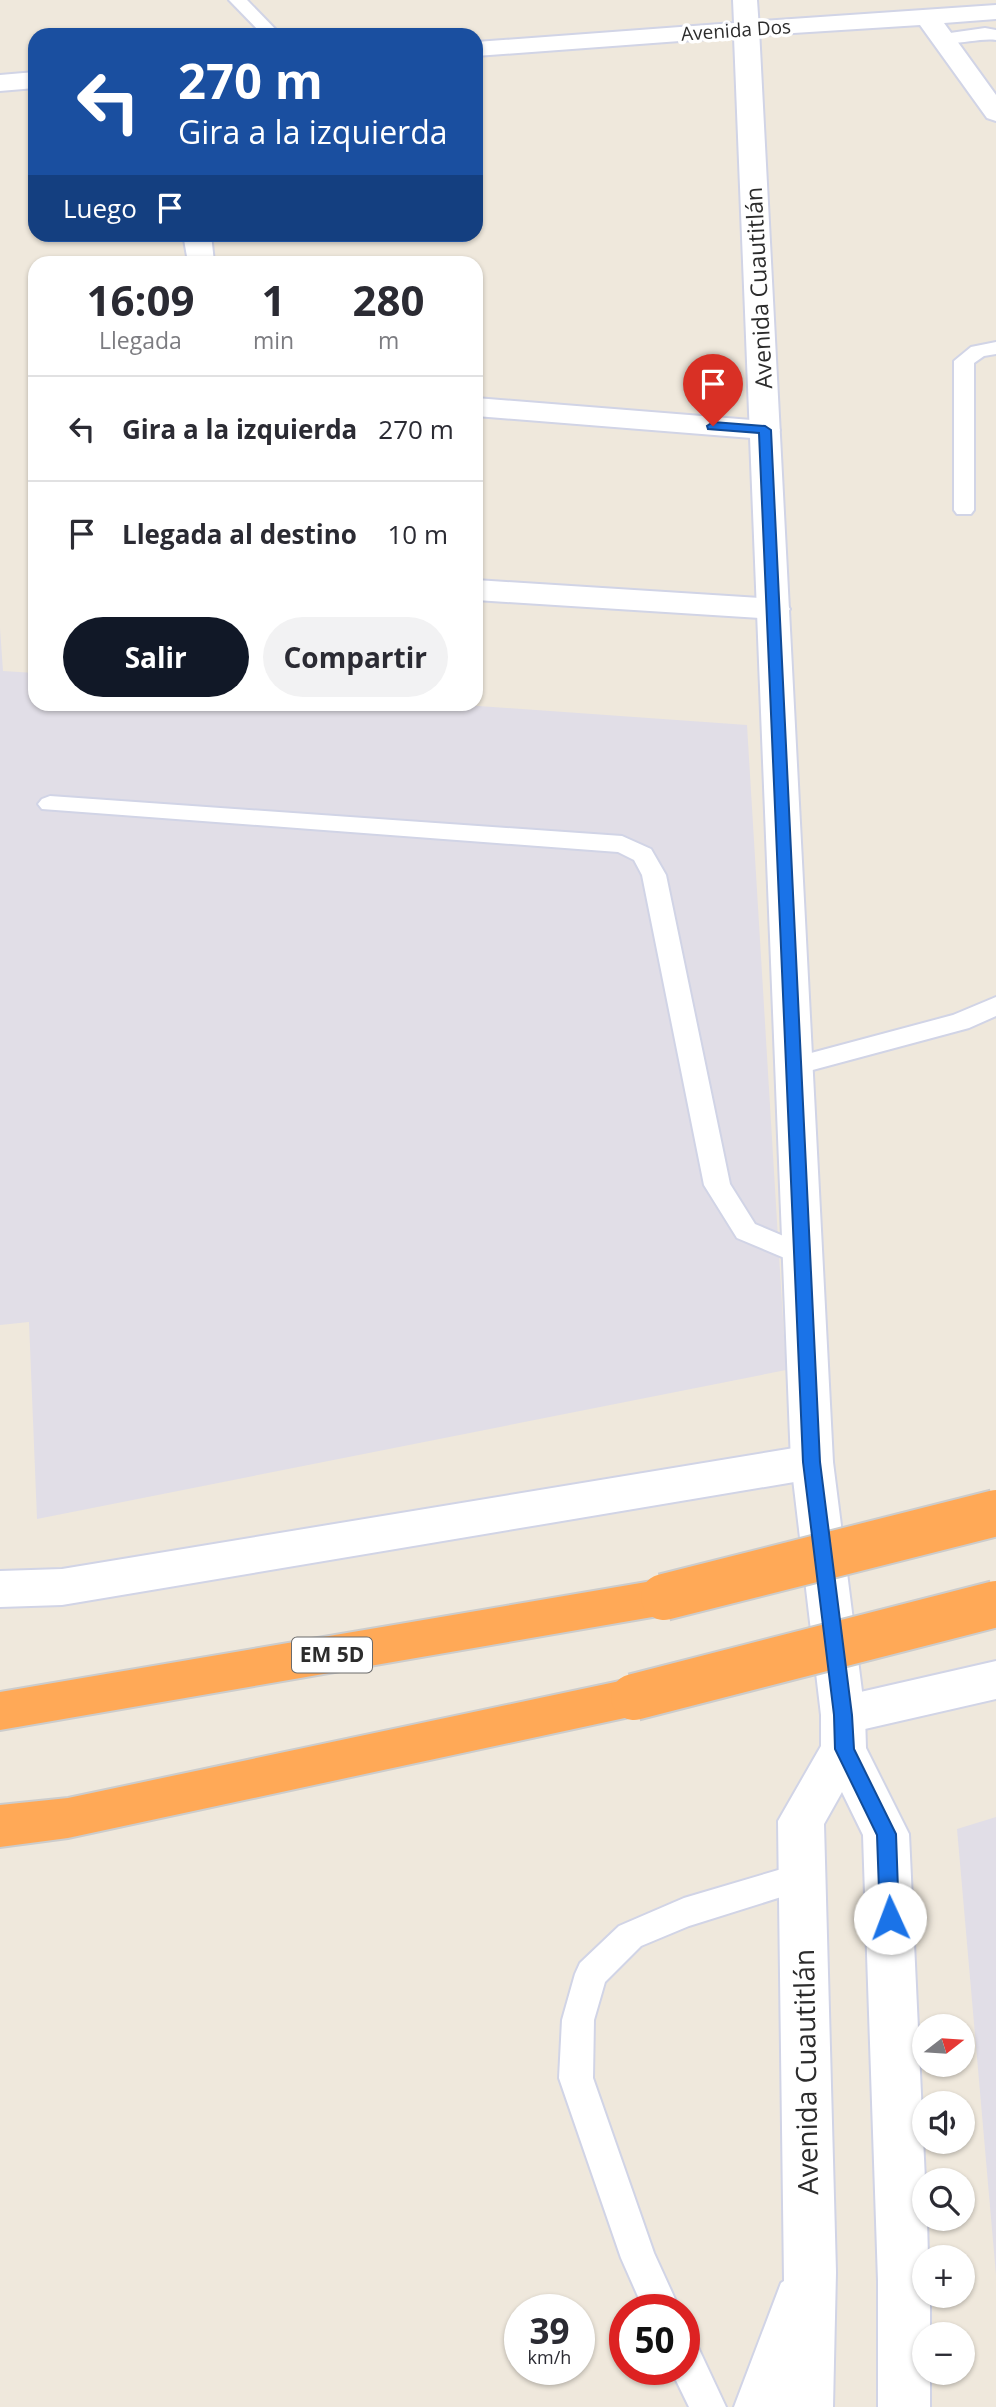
<!DOCTYPE html>
<html lang="es">
<meta charset="utf-8">
<style>
:root{--surface:#fff;--page:#f2f2f3;--text:#2b2b33;--muted:#7c7c81;--line:#e1e1e2;--accent:#111827}
body{margin:0;font-family:"Open Sans",sans-serif;background:var(--page);color:var(--text);height:100vh;display:flex;flex-direction:column;font-size:26px;white-space:nowrap}
*{box-sizing:border-box;margin:0}
p{font-size:23px;color:var(--muted)}
.icon{flex:none;width:38px;height:38px;fill:none;stroke:currentColor;stroke-width:2;stroke-linecap:round;stroke-linejoin:round}
.map{position:relative;flex:1;overflow:hidden}
.sheet{position:absolute;left:28px;top:256px;width:455px;height:455px;display:flex;flex-direction:column;background:var(--surface);border-radius:21px;box-shadow:0 2px 5px #0004}
.sheet>*{flex:none}
.hud{position:absolute;left:28px;top:28px;width:455px;height:214px;border-radius:21px;box-shadow:0 2px 5px #0004;background:#1a4fa0;color:#fff;overflow:hidden}
.needle{width:46px;rotate:73deg}
.buttons{position:absolute;left:912px;top:2014px;display:grid;gap:14px}
.buttons a{display:grid;place-items:center;width:63px;height:63px;border-radius:50%;background:var(--surface);box-shadow:0 2px 5px #0004;font-size:35px}
.speed{position:absolute;left:504px;top:2294px;display:flex;gap:14px;font-size:35px;font-weight:700;text-align:center}
.speed>*{display:grid;place-content:center;width:91px;height:91px;border-radius:50%;background:var(--surface);box-shadow:0 2px 5px #0004;line-height:1}
.speed small{font-size:18px;font-weight:400}
.speed .limit{border:10px solid #d22;background:#fff;color:#111}
.pin{position:absolute;display:grid;place-items:center;width:60px;height:60px;color:#fff;margin:-72px -30px;border-radius:50% 50% 50% 0;rotate:-45deg;box-shadow:0 0 7px #0007}
.pin .icon{rotate:45deg}
.me{position:absolute;width:77px;margin:-38px;rotate:358deg;stroke-linejoin:round;filter:drop-shadow(0 0 5px #0008)}
.turn{display:flex;align-items:center;gap:24px;height:147px;padding:0 35px;font-size:32px}
.turn .icon{width:91px;height:91px;stroke-width:2.5}
.turn b{display:block;font-size:49px;line-height:60px}
.then{display:flex;align-items:center;height:66px;padding:0 35px;background:#0003;gap:14px;font-size:26px}
.eta{display:flex;justify-content:space-evenly;align-items:center;height:119px;text-align:center}
.eta b{font-size:42px;font-weight:700;line-height:49px}
.primary-button{display:flex;gap:14px;margin-top:auto;padding:14px 35px}
.primary-button a{flex:1;height:80px;border-radius:42px;background:var(--accent);color:#fff;font-size:28px;font-weight:700;line-height:80px;text-align:center}
.primary-button a+a{background:var(--page);color:var(--text)}
ul{padding:0;list-style:none}
li{display:flex;align-items:center;gap:21px;height:105px;padding:0 35px;border-top:2px solid var(--line)}
li div{flex:1}
li b{display:block;font-size:26px}
li em{font-style:normal}
.map>svg:first-child{display:block}
.industrial{fill:#e1dee7}
.lines{fill:none;stroke-linecap:round;stroke-linejoin:round}
.lane-casing{stroke:#d1d4e6;stroke-width:4}
.street-casing{stroke:#d1d4e6;stroke-width:4}
.secondary-casing{stroke:#d1d4e6;stroke-width:4}
.highway-casing{stroke:#ccc;stroke-width:4}
.lane{fill:#fff;fill-rule:evenodd}
.street{fill:#fff;fill-rule:evenodd}
.secondary{fill:#fff;fill-rule:evenodd}
.highway{fill:#ffa957;fill-rule:evenodd}
.highway-bridge-casing{stroke:#ccc;stroke-width:50;stroke-linecap:butt}
.highway-bridge{stroke:#ffa957;stroke-width:46}
.route{fill:#1a73e8;stroke:#114b97;stroke-width:2}
.labels{text-anchor:middle;stroke-width:7;stroke-linejoin:round;paint-order:stroke}
.far-street-label{font-size:19px;fill:#2c2c2c;stroke:#fff}
.shield{fill:#fff;stroke:#6b6b6b;stroke-width:2}
.shield-label{font-size:21px;font-weight:bold;fill:#2c2c2c}
.street-label{font-size:23px;fill:#2c2c2c;stroke:#fff}
.near-street-label{font-size:28px;fill:#2c2c2c;stroke:#fff}
</style>
<div class="map">
<svg width="996" height="2407" viewBox="0 0 996 2407">
<rect width="100%" height="100%" fill="#efe8dc"/>
<g class="industrial">
<path d="M 0,628 L 3,671 L 35,673 L 35,704 L 451,704 L 747,725 L 786,1370 L 37,1519 L 29,1322 L 0,1325 Z"/>
<path d="M 996,1817 L 996,2275 L 957,1829 Z"/>
</g>
<g class="lines">
<g class="lane-casing">
<g id="lane">
<path d="M 229,0 L 247,0 L 281,35 L 263,35 Z"/>
<path d="M 985,28 L 996,30 L 996,40 C 979,37 945,49 935,39 L 943,34 Z"/>
<path d="M 996,342 L 996,354 L 984,356 L 974,363 L 974,510 L 971,514 L 957,514 L 954,510 L 954,361 L 971,347 Z"/>
<path d="M 50,796 L 622,836 L 651,849 L 666,875 L 730,1184 L 755,1224 L 812,1248 L 816,1255 L 812,1262 L 803,1265 L 794,1262 L 737,1238 L 704,1185 L 642,875 L 634,860 L 618,852 L 42,809 L 38,804 L 42,799 Z"/>
<path d="M 996,997 L 996,1016 L 969,1028 L 794,1075 L 785,1072 L 781,1066 L 785,1060 L 953,1015 Z"/>
<path d="M 802,1863 L 813,1867 L 818,1877 L 813,1887 L 689,1926 L 641,1946 L 605,1982 L 594,2020 L 593,2078 L 654,2253 L 680,2310 L 644,2310 L 621,2258 L 559,2078 L 562,2020 L 575,1974 L 580,1963 L 619,1926 L 684,1898 Z"/>
<path d="M 684,2340 L 697,2345 L 726,2407 L 689,2407 L 671,2370 L 684,2370 Z"/>
</g>
</g>
<g class="street-casing">
<g id="street">
<path d="M 996,5 L 996,19 L 944,23 L 996,95 L 996,121 L 987,118 L 920,25 L 747,36 L 738,34 L 735,29 L 738,24 L 747,22 Z"/>
<path d="M 183,234 L 211,234 L 214,262 L 188,262 Z"/>
<path d="M 476,398 L 765,421 L 775,424 L 780,430 L 775,436 L 765,439 L 476,416 Z"/>
<path d="M 476,580 L 774,599 L 785,602 L 790,609 L 785,616 L 774,619 L 476,600 Z"/>
<path d="M 812,1445 L 827,1450 L 833,1462 L 827,1474 L 812,1479 L 62,1605 L 0,1607 L 0,1571 L 62,1569 Z"/>
<path d="M 996,1661 L 996,1699 L 843,1734 L 827,1729 L 821,1715 L 827,1701 L 843,1696 Z"/>
</g>
</g>
<g class="secondary-casing">
<g id="secondary">
<path d="M 733,0 L 757,0 L 759,29 L 833,1462 L 865,1715 L 866,1748 L 909,1834 L 925,2180 L 924,2219 L 927,2219 L 928,2258 L 924,2258 L 924,2296 L 930,2296 L 930,2334 L 924,2334 L 924,2373 L 930,2373 L 930,2407 L 878,2407 L 878,2281 L 863,1835 L 842,1792 L 824,1824 L 836,2272 L 833,2407 L 734,2407 L 781,2283 L 784,2281 L 778,1821 L 821,1746 L 821,1715 L 791,1462 L 734,37 L 476,56 L 476,42 L 734,23 Z"/>
<path d="M 35,72 L 35,88 L 0,91 L 0,75 Z"/>
</g>
</g>
<g class="highway-casing">
<g id="highway">
<path d="M 664,1579 L 679,1584 L 686,1597 L 679,1610 L 664,1615 L 0,1730 L 0,1692 Z"/>
<path d="M 634,1678 L 650,1683 L 656,1697 L 650,1711 L 634,1716 L 68,1838 L 0,1847 L 0,1805 L 68,1798 Z"/>
</g>
</g>
<use href="#lane" class="lane"/>
<use href="#street" class="street"/>
<use href="#secondary" class="secondary"/>
<use href="#highway" class="highway"/>
<g class="highway-bridge-casing">
<g id="highway-bridge">
<path d="M 664,1597 L 996,1513"/>
<path d="M 634,1697 L 996,1604"/>
</g>
</g>
<use href="#highway-bridge" class="highway-bridge"/>
</g>
<path class="route" d="M 713,422 L 765,426 L 771,430 L 820,1462 L 852,1715 L 854,1749 L 896,1834 L 899,1918 L 897,1924 L 890,1927 L 883,1924 L 880,1918 L 877,1835 L 835,1749 L 834,1715 L 803,1462 L 759,433 L 708,429 L 707,426 Z"/>
<g class="labels">
<g class="far-street-label">
<text transform="translate(736 30) rotate(-4)" y="7">Avenida Dos</text>
</g>
<rect class="shield" x="292" y="1637.5" width="80" height="35" rx="5"/>
<g class="shield-label">
<text x="332" y="1662">EM 5D</text>
</g>
<g class="street-label">
<text transform="translate(759 288) rotate(-93)" y="8">Avenida Cuautitlán</text>
</g>
<g class="near-street-label">
<text transform="translate(806 2072) rotate(-91)" y="10">Avenida Cuautitlán</text>
</g>
</g>
</svg>
<div class="buttons">
<a><svg class="needle" viewBox="-14 -14 28 28"><path d="M0-13l5 13h-10z" fill="#e53935"/><path d="M0 13l5-13h-10z" fill="#7c7c81"/></svg></a>
<a><svg class="icon" aria-label="sound" viewBox="0 0 24 24"><path d="M4 9h4l5-4v14l-5-4H4zM17 9q2 3 0 6"/></svg></a>
<a><svg class="icon" aria-label="search" viewBox="0 0 24 24"><circle cx="10" cy="10" r="6"/><path d="M15 15l6 6"/></svg></a>
<a>+</a>
<a>−</a>
</div>
<div class="speed"><div>39<small>km/h</small></div><div class="limit">50</div></div>
<div class="pin" style="left:713px;top:426px;background:#d93025"><svg class="icon" aria-label="arrive" viewBox="0 0 24 24"><path d="M6 21V4h12l-3 4 3 4H6"/></svg></div>
<svg class="me" style="left:890px;top:1918px" viewBox="-20 -20 40 40"><circle r="19" fill="#fff"/><path d="M0-13L10 11 0 6-10 11z" fill="#1a73e8"/></svg>
<div class="hud">
<div class="turn"><svg class="icon" aria-label="left" viewBox="0 0 24 24"><path d="M17 20v-9H6M10 6l-5 5 5 5"/></svg><div><b>270 m</b>Gira a la izquierda</div></div>
<div class="then">Luego<svg class="icon" aria-label="arrive" viewBox="0 0 24 24"><path d="M6 21V4h12l-3 4 3 4H6"/></svg></div>
</div>
<section class="sheet">
<div class="eta">
<div><b>16:09</b><p>Llegada</p></div>
<div><b>1</b><p>min</p></div>
<div><b>280</b><p>m</p></div>
</div>
<ul>
<li><svg class="icon" aria-label="left" viewBox="0 0 24 24"><path d="M17 20v-9H6M10 6l-5 5 5 5"/></svg><div><b>Gira a la izquierda</b></div><em>270 m</em></li>
<li><svg class="icon" aria-label="arrive" viewBox="0 0 24 24"><path d="M6 21V4h12l-3 4 3 4H6"/></svg><div><b>Llegada al destino</b></div><em>10 m</em></li>
</ul>
<div class="primary-button"><a>Salir</a><a>Compartir</a></div>
</section>
</div>
